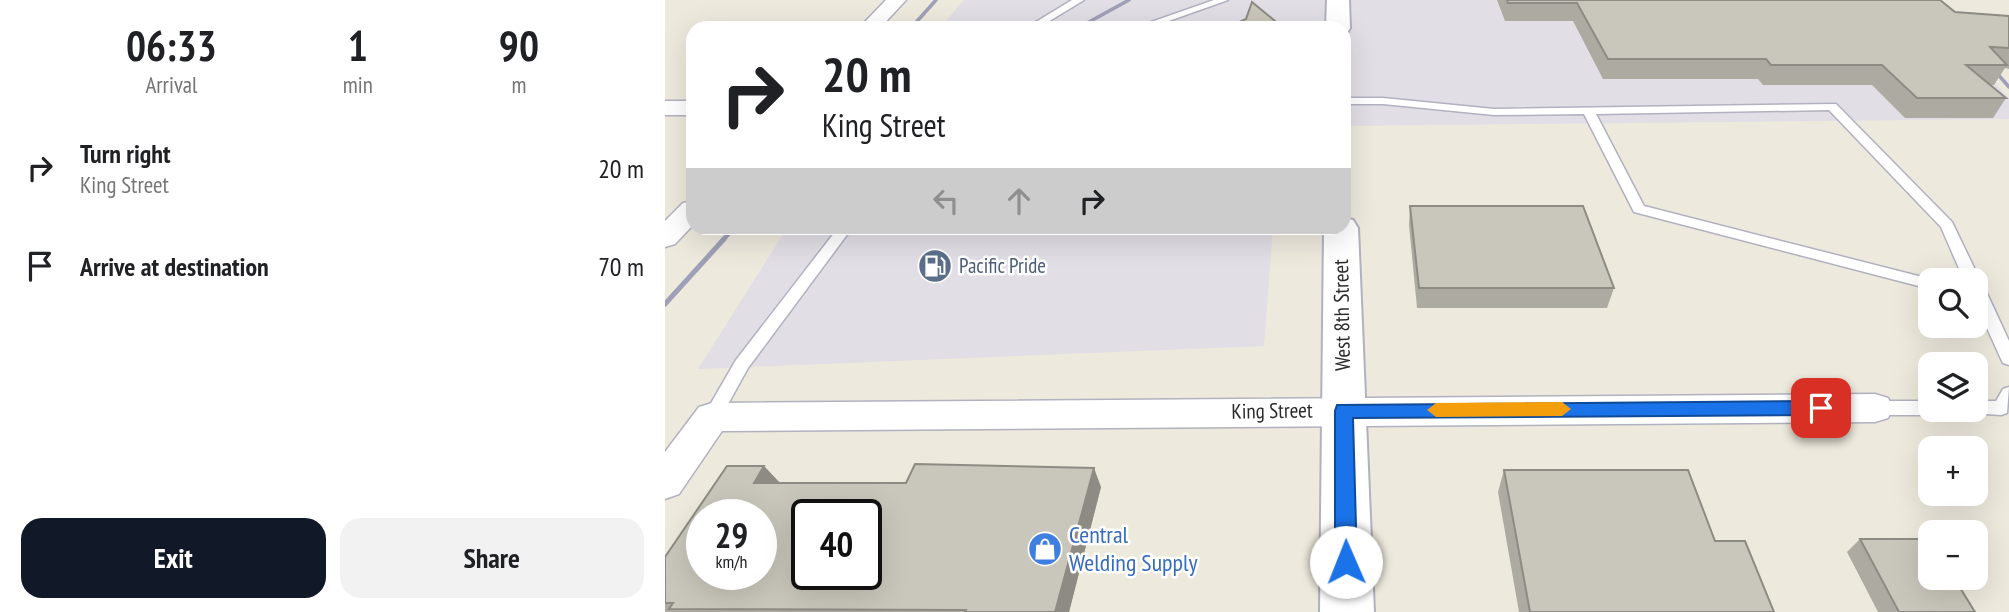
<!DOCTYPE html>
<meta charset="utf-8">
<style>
:root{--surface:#fff;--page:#f2f2f2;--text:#202124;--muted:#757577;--accent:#111827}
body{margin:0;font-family:"PT Sans Narrow",sans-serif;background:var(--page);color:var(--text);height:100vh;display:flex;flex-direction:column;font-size:26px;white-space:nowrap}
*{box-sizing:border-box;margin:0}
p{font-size:23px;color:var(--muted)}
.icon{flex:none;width:38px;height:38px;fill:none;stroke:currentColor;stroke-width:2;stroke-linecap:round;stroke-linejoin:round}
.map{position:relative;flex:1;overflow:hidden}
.side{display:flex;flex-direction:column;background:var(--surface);width:665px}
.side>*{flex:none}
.guide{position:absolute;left:21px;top:21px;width:665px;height:214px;border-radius:21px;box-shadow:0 7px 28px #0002;background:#fff;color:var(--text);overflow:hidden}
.fabs{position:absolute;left:1253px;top:268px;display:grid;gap:14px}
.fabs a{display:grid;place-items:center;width:70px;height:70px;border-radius:14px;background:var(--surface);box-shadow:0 7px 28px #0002;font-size:35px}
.speed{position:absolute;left:21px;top:499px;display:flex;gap:14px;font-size:35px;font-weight:700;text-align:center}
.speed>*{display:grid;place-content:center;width:91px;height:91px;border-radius:50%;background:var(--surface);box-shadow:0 7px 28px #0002;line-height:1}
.speed small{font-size:18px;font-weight:400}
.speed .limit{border:4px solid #111;border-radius:10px;background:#fff;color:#111}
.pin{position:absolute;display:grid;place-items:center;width:60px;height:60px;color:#fff;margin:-30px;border-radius:14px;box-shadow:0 4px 10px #0006}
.me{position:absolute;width:77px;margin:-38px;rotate:359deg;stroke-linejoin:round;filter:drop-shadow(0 0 5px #0008)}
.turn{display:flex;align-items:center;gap:24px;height:147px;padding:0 21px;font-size:32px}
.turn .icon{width:91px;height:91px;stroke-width:2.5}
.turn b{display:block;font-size:49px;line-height:60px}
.lanes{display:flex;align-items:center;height:66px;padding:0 21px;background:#0003;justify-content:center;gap:35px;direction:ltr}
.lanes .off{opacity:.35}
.eta{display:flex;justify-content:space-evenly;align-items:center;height:119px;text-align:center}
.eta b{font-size:42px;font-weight:600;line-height:49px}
.action{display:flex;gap:14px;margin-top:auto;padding:14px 21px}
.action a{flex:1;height:80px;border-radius:21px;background:var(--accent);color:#fff;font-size:28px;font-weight:600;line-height:80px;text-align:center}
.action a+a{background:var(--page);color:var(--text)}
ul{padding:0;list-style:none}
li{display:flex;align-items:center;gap:21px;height:98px;padding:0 21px}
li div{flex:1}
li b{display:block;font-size:26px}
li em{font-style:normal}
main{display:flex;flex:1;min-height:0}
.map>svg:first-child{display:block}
.industrial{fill:#e1dee6}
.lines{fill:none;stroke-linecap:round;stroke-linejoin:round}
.lane-casing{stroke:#b1b1c0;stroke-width:3}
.street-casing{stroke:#b1b1c0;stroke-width:3}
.secondary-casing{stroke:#b1b1c0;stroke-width:4}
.lane{fill:#fff;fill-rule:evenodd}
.street{fill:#fff;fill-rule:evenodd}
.secondary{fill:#fff;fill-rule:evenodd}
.rail-far2{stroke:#9f9fb7;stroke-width:3.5}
.rail-far1{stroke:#9f9fb7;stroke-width:4.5}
.rail{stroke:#9f9fb7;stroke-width:5}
.wall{fill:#adaba1}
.shaded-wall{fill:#8d8b83}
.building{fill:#c9c7bb;stroke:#8d8b83;stroke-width:2;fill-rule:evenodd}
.route{fill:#1a73e8;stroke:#114b97;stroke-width:2}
.slow{fill:#f59e0b}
.labels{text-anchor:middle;stroke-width:5;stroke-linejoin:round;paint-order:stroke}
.service-label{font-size:21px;fill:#4e5e75;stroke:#fff;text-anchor:start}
.street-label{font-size:21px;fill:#2b2b2b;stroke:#fff}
.near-shop-label{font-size:24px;fill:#366cbe;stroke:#fff;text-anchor:start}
</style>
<main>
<section class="side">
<div class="eta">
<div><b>06:33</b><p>Arrival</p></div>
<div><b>1</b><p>min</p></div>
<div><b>90</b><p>m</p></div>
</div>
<ul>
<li><svg class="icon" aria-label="right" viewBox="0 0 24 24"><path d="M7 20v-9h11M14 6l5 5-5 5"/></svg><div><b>Turn right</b><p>King Street</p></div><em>20 m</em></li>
<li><svg class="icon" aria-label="arrive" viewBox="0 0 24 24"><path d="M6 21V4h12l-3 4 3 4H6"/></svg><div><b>Arrive at destination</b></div><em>70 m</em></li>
</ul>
<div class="action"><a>Exit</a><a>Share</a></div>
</section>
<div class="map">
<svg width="1344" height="612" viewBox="0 0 1344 612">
<rect width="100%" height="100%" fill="#eee9dd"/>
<g class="industrial">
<path d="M 299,0 L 1249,0 L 1311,60 L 1344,99 L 1344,119 L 679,126 L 679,28 L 275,28 Z"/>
<path d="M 122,228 L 608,228 L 599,346 L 33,369 Z"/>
</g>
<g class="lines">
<g class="lane-casing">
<g id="lane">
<path d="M 407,0 L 419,0 L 373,28 L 361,28 Z"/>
<path d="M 549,0 L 563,0 L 484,28 L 469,28 Z"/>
<path d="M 679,98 L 718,98 L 829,109 L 1171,104 L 1287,222 L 1315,280 L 1313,282 L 1319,287 L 1344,341 L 1344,365 L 1338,363 L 1336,359 L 1311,304 L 1311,280 L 1299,280 L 1276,227 L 1164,110 L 931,114 L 979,206 L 1269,280 L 1265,280 L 1265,289 L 969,212 L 919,114 L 829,115 L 718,104 L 679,104 Z"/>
<path d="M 173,228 L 187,228 L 83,368 L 53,422 L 47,424 L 41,422 L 38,417 L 71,360 Z"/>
<path d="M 1344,387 L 1342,413 L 1336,415 L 1305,413 L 1303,410 L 1311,410 L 1311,401 L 1331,401 L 1338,389 Z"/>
<path d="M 1210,401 L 1265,401 L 1265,410 L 1273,410 L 1265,415 L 1210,415 L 1204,413 L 1201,408 L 1204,403 Z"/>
</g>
</g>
<g class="street-casing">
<g id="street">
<path d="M 221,0 L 241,0 L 215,28 L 194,28 Z"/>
<rect x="0" y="101" width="28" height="14"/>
<path d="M 28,201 L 28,225 L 10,244 L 0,247 L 0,221 L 18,203 Z"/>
<path d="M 1210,394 L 1223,398 L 1228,408 L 1223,418 L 1210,422 L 57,431 L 14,494 L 0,499 L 0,452 L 34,407 L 47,403 Z"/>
</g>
</g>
<g class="secondary-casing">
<g id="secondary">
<path d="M 662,0 L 684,0 L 685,28 L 682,33 L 679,34 L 679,28 L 661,28 Z"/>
<path d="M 679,218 L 688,220 L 693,228 L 709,612 L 655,612 L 659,228 L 679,228 Z"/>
</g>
</g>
<use href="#lane" class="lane"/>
<use href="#street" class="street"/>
<use href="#secondary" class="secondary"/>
<g class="rail-far2">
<path d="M 246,28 L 271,0"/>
<path d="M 413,28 L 464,0"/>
<path d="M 1323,63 L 1344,87"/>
</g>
<path class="rail-far1" d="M 57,241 L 69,228"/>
<path class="rail" d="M 0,304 L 59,239"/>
</g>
<g class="wall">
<path d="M 832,0 L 1275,0 L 1290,12 L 1344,16 L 1344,69 L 1340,68 L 1329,85 L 1326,85 L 1341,98 L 1328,118 L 1240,118 L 1207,85 L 1098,85 L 1093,79 L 938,79 L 908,21 L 840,21 Z"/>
<path d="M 745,206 L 949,288 L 942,308 L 752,308 L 744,225 Z"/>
<path d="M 99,466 L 114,483 L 436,487 L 404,612 L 0,612 L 0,557 Z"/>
<path d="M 839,470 L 1050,541 L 1109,612 L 854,612 L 833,492 Z"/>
<path d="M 1195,539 L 1310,612 L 1213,612 L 1182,552 Z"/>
</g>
<g class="shaded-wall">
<path d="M 99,466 L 117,485 L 89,483 Z"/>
<path d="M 429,468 L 436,487 L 404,612 L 390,612 Z"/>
</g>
<g class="building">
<path d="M 842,0 L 1275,0 L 1290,12 L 1344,16 L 1344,48 L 1325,47 L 1342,65 L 1301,65 L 1341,98 L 1252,98 L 1217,65 L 1106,65 L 1101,59 L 943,59 L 912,3 L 843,3 Z"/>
<path d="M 587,2 L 616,26 L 615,28 L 568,28 L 566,26 L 581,19 Z"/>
<path d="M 745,206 L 918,206 L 949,288 L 754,288 Z"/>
<path d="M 250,464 L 429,468 L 390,612 L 300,612 L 301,610 L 4,609 L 8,603 L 0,603 L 0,557 L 62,466 L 99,466 L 89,483 L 241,483 ZM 37,514 L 96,514 L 96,574 L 37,574 ZM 142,514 L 201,514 L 201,574 L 142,574 Z"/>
<path d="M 839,470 L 1023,470 L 1050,541 L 1080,541 L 1109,612 L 865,612 Z"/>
<path d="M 1195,539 L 1265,539 L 1265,578 L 1289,578 L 1310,612 L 1234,612 Z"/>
</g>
<path class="route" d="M 1156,401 L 1165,408 L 1156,415 L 688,418 L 692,562 L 688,569 L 681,572 L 673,569 L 670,562 L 670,411 L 672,405 Z"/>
<path class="slow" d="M 897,402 L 906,409 L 897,416 L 771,417 L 762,410 L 771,403 Z"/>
<defs>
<g id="fuel-disc" transform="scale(1.75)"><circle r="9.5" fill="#5c6f8a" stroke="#fff"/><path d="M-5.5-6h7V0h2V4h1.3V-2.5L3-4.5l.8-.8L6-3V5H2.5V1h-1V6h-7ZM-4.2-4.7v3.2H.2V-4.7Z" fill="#fff"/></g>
<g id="shop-disc" transform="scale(1.75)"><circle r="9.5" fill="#3f7fe0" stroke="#fff"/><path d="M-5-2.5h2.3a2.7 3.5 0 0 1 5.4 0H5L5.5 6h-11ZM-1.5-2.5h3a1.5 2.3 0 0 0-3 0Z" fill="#fff"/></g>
</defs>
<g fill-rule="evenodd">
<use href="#fuel-disc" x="270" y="266"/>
<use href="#shop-disc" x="380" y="549"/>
</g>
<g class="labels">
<g class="service-label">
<text x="294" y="273">Pacific Pride</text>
</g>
<g class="street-label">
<text transform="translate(677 315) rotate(-91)" y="7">West 8th Street</text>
<text transform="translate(607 411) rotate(-1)" y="7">King Street</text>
</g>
<g class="near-shop-label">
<text x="404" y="543">Central<tspan x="404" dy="28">Welding Supply</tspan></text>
</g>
</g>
</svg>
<div class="fabs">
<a><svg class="icon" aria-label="search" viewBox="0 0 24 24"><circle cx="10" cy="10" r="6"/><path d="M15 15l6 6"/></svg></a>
<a><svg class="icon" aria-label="layers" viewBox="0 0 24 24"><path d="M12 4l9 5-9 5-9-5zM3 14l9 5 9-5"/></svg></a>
<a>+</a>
<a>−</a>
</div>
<div class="speed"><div>29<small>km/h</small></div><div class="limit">40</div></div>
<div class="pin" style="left:1156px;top:408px;background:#d93025"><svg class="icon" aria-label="arrive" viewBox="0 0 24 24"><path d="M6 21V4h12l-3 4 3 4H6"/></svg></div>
<svg class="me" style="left:681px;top:562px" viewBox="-20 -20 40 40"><circle r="19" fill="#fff"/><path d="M0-13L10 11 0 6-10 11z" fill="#1a73e8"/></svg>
<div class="guide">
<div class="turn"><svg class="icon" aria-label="right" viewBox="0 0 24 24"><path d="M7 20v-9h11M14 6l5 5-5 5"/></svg><div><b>20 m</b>King Street</div></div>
<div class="lanes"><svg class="icon off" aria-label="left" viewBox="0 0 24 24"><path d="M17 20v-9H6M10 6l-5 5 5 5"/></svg><svg class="icon off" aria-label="ahead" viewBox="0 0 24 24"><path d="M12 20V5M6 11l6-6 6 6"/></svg><svg class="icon" aria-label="right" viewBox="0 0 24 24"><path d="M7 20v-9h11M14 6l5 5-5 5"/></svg></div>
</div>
</div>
</main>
